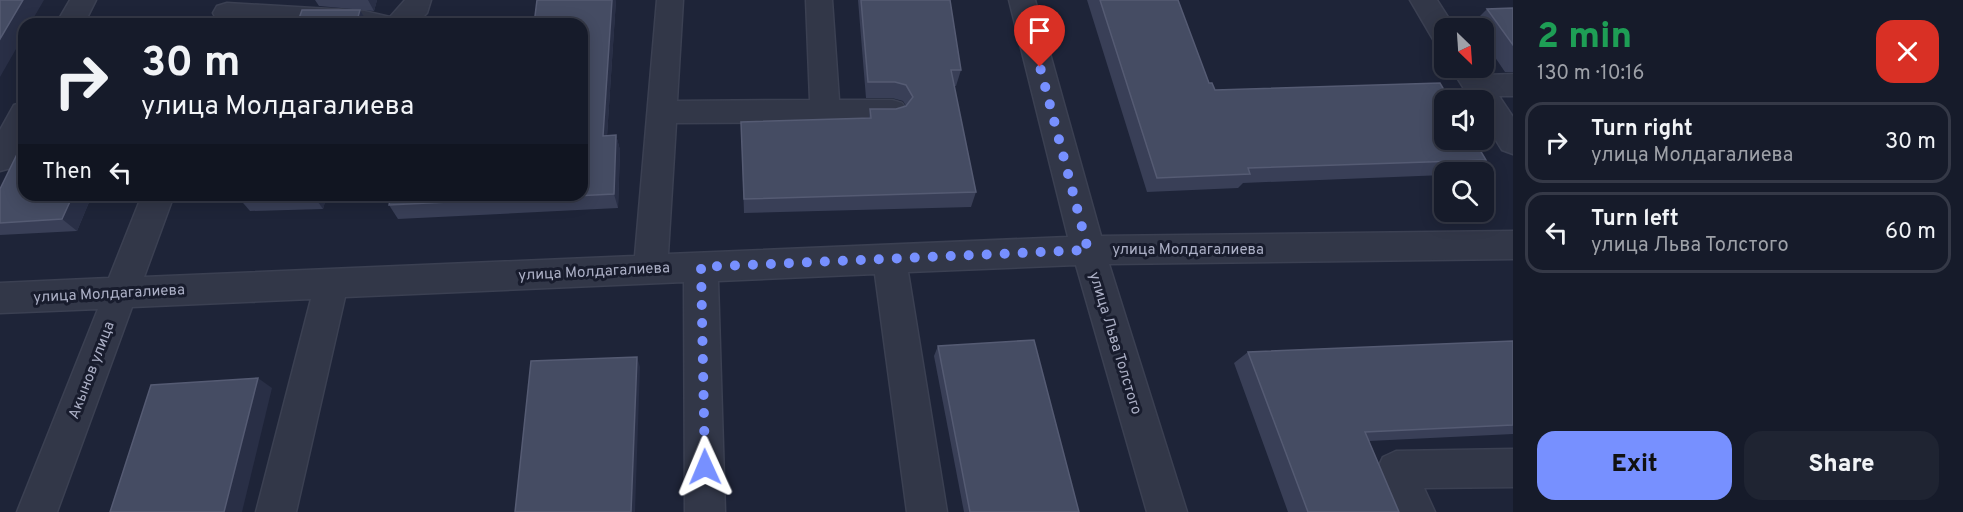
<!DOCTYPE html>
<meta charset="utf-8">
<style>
:root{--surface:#161b2a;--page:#1f2432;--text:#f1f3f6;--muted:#9ea1a8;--line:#353947;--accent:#7790ff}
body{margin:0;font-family:Overpass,sans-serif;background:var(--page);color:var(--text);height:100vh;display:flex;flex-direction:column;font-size:22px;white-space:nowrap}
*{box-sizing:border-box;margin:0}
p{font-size:20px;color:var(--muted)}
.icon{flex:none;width:33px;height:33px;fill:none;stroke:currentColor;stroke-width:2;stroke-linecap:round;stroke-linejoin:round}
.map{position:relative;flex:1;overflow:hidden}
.side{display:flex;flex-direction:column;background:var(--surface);width:450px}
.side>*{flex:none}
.banner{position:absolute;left:18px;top:18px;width:570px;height:183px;border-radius:18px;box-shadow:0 3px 15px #0003,0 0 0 2px var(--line);background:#161b2a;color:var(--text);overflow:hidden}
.needle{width:39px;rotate:155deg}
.fabs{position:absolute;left:1434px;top:18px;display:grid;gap:12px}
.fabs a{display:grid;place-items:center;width:60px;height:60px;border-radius:12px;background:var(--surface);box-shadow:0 3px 15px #0003,0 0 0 2px var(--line);font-size:30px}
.pin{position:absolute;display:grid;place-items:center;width:51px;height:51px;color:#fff;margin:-62px -26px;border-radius:50% 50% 50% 0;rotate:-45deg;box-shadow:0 0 6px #0007}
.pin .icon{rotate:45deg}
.me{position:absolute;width:66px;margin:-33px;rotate:359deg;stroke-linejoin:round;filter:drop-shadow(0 0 4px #0008)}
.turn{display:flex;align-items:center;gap:21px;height:126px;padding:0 24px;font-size:27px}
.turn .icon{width:78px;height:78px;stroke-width:2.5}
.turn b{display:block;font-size:42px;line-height:51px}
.then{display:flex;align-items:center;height:57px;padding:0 24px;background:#0003;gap:12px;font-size:22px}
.round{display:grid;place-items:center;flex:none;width:63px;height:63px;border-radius:18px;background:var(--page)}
.headline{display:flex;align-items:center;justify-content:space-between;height:102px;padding:0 24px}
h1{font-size:36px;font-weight:800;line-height:45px;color:#1e9e55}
.action{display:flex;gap:12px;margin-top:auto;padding:12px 24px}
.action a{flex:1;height:69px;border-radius:18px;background:var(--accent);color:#111;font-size:24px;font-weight:800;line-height:69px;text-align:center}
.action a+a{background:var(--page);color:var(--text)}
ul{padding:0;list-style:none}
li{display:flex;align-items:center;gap:18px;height:81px;margin:0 12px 9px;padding:0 12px;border:3px solid var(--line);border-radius:18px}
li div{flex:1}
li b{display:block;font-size:22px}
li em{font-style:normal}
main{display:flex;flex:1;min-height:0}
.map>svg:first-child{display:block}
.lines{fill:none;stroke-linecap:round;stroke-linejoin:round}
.minor-casing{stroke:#3b4052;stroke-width:3}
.minor{fill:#323748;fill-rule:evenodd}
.wall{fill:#393f57}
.shaded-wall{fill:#292f46}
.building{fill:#454c63;stroke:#555b73;stroke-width:1.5}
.route{stroke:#7790ff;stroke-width:10;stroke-dasharray:0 18}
.labels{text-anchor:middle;stroke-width:6;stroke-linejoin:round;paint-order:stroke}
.street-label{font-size:15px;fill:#acb0c6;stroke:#181c2d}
</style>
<main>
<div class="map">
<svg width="1513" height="512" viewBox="0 0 1513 512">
<rect width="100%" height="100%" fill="#1e2438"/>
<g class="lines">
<g class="minor-casing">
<g id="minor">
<path d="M 70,0 L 96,0 L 84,24 L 56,24 Z"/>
<path d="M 405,0 L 431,0 L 427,13 L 416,24 L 250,24 L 217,20 L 213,13 L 217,6 L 227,3 L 364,11 L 390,17 Z"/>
<path d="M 657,0 L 683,0 L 677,101 L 810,100 L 806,0 L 832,0 L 839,100 L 892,100 L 902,103 L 907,111 L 902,119 L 892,122 L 676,123 L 668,254 L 1068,237 L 1009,0 L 1035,0 L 1101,236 L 1513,231 L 1513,259 L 1109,264 L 1187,512 L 1147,512 L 1076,265 L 908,272 L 947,512 L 907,512 L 875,274 L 718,281 L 725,512 L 685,512 L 684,282 L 345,297 L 296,512 L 256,512 L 311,299 L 132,307 L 57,512 L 17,512 L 98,309 L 0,313 L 0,283 L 109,278 L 142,195 L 174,195 L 144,277 L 635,256 Z"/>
<path d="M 1410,0 L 1437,0 L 1455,28 L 1444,28 L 1444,44 L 1434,41 Z"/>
<path d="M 1451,68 L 1480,68 L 1485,75 L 1513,74 L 1513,96 L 1499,96 L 1513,117 L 1513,154 L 1502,150 L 1484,121 L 1484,100 L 1471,100 Z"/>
<path d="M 24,102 L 24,142 L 11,168 L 0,171 L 0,130 L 14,105 Z"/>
<path d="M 1513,449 L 1513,487 L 1424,488 L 1435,512 L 1395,512 L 1377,470 L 1383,457 L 1396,451 Z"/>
</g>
</g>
<use href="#minor" class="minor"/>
</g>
<g class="wall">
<path d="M 315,0 L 377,0 L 374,11 L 319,6 Z"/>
<path d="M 537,0 L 616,0 L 607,136 L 616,135 L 620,150 L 618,208 L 398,219 L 389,205 L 582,195 Z"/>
<path d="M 858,0 L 950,0 L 961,70 L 956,86 L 954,86 L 976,192 L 971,207 L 744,213 L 741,122 L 869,118 L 870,109 L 896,109 L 906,106 L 903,101 L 892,98 L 866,98 Z"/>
<path d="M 1087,0 L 1178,0 L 1209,83 L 1215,90 L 1486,160 L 1471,172 L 1444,172 L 1444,175 L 1243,183 L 1238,188 L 1147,192 Z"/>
<path d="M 1513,8 L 1513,72 L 1505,72 L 1484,41 L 1484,28 L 1475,28 L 1472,24 L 1487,9 Z"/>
<path d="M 0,189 L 92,195 L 77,231 L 0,235 Z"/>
<path d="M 237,195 L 327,195 L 323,209 L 250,211 L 237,196 Z"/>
<path d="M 1513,341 L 1513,434 L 1369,441 L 1399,512 L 1288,512 L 1234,363 L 1248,352 Z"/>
<path d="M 938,346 L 1079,512 L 964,512 L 934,356 Z"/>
</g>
<g class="shaded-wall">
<path d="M 23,0 L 44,0 L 30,24 L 24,24 L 24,35 L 0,77 L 0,39 Z"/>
<path d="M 368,0 L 377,0 L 374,11 Z"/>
<path d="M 612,0 L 616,0 L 606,151 L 603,136 Z"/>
<path d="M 360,10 L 368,24 L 356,24 Z"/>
<path d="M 616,135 L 620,150 L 618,208 L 614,194 Z"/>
<path d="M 73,195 L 92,195 L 77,231 L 62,219 Z"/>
<path d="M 313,195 L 327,195 L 323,209 Z"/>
<path d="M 637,357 L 640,367 L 635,512 L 631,512 Z"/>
<path d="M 258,378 L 272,388 L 242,512 L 224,512 Z"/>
</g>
<g class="building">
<path d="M 0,0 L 23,0 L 0,39 Z"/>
<path d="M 537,0 L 612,0 L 603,136 L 616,135 L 614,194 L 389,205 L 391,195 L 582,195 L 582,24 L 534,24 Z"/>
<path d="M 861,0 L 950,0 L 961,70 L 951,70 L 976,192 L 744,199 L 741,122 L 871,118 L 870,109 L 896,109 L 906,106 L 913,97 L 906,85 L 895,82 L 868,82 Z"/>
<path d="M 1100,0 L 1178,0 L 1209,83 L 1212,83 L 1215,90 L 1440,83 L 1450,100 L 1444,100 L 1444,140 L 1474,140 L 1486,160 L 1248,168 L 1250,174 L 1157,178 Z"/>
<path d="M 1513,8 L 1513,45 L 1487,9 Z"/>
<path d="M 302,10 L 360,10 L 356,24 L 297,24 Z"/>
<path d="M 24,140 L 24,195 L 73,195 L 62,219 L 0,223 L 0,189 Z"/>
<path d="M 237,195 L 291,195 L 237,196 Z"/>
<path d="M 1034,340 L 1079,512 L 970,512 L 938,346 Z"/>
<path d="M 1513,341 L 1513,425 L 1365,432 L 1399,512 L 1308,512 L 1248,352 Z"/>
<path d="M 637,357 L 631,512 L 515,512 L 531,361 Z"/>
<path d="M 258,378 L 224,512 L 110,512 L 151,385 Z"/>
</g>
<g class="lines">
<path class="route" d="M 705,467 L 701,267 L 1088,250 L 1040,67"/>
</g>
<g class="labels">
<g class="street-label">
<text x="1188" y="254">улица Молдагалиева</text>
<text transform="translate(594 271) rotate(-3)" y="5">улица Молдагалиева</text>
<text transform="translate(109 293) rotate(-3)" y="5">улица Молдагалиева</text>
<text transform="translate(1116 343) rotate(73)" y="5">улица Льва Толстого</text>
<text transform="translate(91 370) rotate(-69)" y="5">Акынов улица</text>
</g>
</g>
</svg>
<div class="fabs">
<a><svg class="needle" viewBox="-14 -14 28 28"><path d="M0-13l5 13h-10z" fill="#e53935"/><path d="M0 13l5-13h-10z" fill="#9ea1a8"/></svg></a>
<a><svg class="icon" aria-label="sound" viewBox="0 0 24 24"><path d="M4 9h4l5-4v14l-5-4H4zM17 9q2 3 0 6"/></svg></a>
<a><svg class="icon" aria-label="search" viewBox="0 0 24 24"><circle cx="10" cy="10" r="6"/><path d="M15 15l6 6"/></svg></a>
</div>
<div class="pin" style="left:1040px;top:67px;background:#d93025"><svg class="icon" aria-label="arrive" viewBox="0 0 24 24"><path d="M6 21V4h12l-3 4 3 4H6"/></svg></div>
<svg class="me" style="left:705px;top:467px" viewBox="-20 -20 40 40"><path d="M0-17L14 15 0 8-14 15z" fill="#7790ff" stroke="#fff" stroke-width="4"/></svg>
<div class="banner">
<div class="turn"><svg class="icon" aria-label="right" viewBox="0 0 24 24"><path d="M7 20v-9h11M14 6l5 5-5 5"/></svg><div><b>30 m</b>улица Молдагалиева</div></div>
<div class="then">Then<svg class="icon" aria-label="left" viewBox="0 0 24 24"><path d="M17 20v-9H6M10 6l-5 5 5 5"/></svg></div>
</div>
</div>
<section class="side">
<div class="headline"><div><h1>2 min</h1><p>130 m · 10:16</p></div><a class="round" style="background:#d93025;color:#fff"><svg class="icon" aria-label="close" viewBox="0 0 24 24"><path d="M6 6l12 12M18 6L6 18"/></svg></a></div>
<ul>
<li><svg class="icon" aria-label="right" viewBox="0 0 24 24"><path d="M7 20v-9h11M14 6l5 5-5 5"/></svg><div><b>Turn right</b><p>улица Молдагалиева</p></div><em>30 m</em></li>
<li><svg class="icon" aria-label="left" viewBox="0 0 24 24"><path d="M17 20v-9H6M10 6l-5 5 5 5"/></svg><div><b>Turn left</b><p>улица Льва Толстого</p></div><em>60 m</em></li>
</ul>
<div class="action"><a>Exit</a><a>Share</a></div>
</section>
</main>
